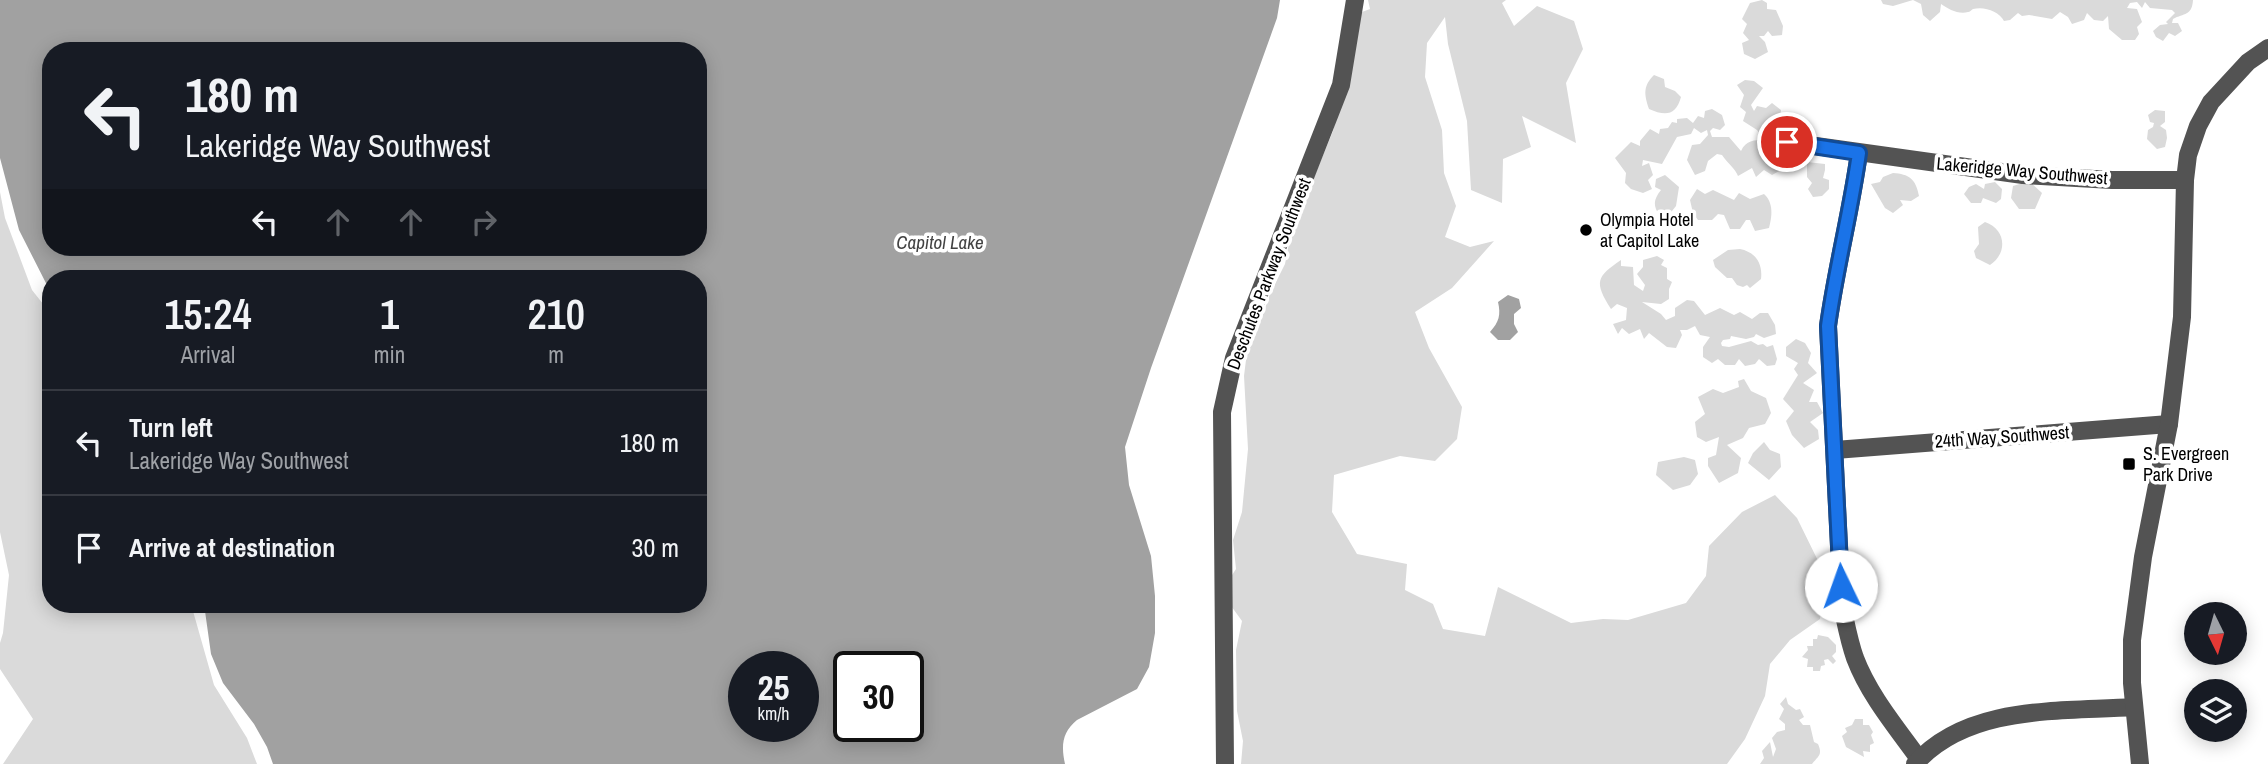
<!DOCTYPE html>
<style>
:root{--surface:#171b24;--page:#242831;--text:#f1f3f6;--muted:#9ea1a6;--line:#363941}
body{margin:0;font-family:"Archivo Narrow",sans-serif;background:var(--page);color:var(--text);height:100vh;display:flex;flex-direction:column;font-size:26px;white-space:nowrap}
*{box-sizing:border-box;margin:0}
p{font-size:23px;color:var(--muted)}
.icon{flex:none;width:38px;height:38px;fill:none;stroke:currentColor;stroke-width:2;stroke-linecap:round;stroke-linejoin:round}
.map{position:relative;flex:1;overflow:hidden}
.panel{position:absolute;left:42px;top:270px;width:665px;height:343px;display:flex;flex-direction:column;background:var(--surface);border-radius:28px;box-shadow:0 4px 18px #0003}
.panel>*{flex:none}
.top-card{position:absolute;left:42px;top:42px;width:665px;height:214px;border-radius:28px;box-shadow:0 4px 18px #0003;background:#171b24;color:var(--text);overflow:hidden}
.needle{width:46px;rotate:175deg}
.fabs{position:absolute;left:2184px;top:602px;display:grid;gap:14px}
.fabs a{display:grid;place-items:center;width:63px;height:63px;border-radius:50%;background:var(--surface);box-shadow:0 4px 18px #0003;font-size:35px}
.speed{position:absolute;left:728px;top:651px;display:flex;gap:14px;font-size:35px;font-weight:700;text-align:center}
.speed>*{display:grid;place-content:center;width:91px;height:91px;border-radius:50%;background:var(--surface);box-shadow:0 4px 18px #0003;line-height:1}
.speed small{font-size:18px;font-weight:400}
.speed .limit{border:4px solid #111;border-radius:10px;background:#fff;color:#111}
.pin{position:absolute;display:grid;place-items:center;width:60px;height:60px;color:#fff;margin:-30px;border:4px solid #fff;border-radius:50%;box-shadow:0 2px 7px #0007}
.me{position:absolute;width:77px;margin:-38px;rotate:357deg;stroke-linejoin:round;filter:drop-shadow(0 0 5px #0008)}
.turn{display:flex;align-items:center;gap:24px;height:147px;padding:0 28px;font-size:32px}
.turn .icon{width:91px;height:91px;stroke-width:2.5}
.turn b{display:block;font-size:49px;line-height:60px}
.lanes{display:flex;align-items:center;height:66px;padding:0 28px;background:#0003;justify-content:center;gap:35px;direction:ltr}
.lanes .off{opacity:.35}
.eta{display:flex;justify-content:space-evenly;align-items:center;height:119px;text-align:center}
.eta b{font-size:42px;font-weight:600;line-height:49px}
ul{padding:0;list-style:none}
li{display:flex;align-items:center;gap:21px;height:105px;padding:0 28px;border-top:2px solid var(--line)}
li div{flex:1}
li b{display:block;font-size:26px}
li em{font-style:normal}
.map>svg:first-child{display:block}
.green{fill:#dadada}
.water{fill:#a1a1a1;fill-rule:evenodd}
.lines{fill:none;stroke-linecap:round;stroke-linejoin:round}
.minor{stroke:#535353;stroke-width:18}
.route-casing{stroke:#114b97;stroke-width:18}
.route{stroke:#1a73e8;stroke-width:12}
.poi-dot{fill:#000;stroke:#fff;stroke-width:2.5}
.labels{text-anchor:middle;stroke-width:7;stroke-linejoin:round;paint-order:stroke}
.street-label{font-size:18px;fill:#000;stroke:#fff}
.poi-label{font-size:18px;fill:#000;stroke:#fff;text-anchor:start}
.water-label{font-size:19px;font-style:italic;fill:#424242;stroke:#fff}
</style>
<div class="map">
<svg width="2268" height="764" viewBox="0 0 2268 764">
<rect width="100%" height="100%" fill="#fff"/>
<g class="green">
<path d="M 1368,0 L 1506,0 L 1502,3 L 1514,26 L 1537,6 L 1574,21 L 1583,49 L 1566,83 L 1576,143 L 1522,116 L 1531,147 L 1503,159 L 1502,203 L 1471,190 L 1467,121 L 1448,44 L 1445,17 L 1427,43 L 1425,77 L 1442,130 L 1444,173 L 1456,206 L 1445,237 L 1470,247 L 1494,241 L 1452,288 L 1415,312 L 1429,348 L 1462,407 L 1457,439 L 1435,461 L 1400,456 L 1334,475 L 1332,512 L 1357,554 L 1407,564 L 1405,590 L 1433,604 L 1443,629 L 1485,636 L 1498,587 L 1571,623 L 1603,619 L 1628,620 L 1686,603 L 1706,576 L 1709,546 L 1742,512 L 1775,495 L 1797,518 L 1825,575 L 1820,619 L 1790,640 L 1770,664 L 1765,696 L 1745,739 L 1727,764 L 1241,764 L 1243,741 L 1237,711 L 1236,650 L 1242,621 L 1221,592 L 1236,569 L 1233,540 L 1242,512 L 1248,449 L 1244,376 L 1248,344 L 1262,317 L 1270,294 L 1285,264 L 1291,233 L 1333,131 L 1349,72 L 1346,18 L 1370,9 Z"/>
<path d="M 1762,0 L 1767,3 L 1767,9 L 1776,10 L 1783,26 L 1782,35 L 1772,36 L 1768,31 L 1764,36 L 1759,36 L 1765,42 L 1768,52 L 1755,59 L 1744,54 L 1742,43 L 1749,40 L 1743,33 L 1747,24 L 1742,19 L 1750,3 Z"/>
<path d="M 1881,0 L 2193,0 C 2192,16 2184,13 2173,19 L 2172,23 L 2178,23 L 2182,31 L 2175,36 L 2169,33 L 2163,41 L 2156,37 L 2153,31 L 2160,25 L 2168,24 L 2166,22 L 2175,13 L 2172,10 L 2150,8 L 2145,2 L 2142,8 L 2137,2 L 2130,3 L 2127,8 L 2137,9 L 2142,22 L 2137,27 L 2139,34 L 2135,40 L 2122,40 L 2109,29 L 2108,16 L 2103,21 L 2094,20 L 2087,13 L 2084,20 L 2072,24 L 2068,17 L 2060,12 L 2052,19 L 2029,15 L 2022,16 L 2018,13 L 2010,20 L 2004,21 C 1999,11 1984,6 1973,9 C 1971,10 1970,12 1968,12 C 1959,15 1948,9 1941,4 L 1940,12 L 1930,21 L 1923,15 L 1921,4 L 1913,0 L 1893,6 L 1883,4 Z"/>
<path d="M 1654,75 L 1664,79 L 1665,87 L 1675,91 L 1681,97 C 1676,116 1665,116 1649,109 C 1644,94 1643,86 1654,75 Z"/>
<path d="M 1745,80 L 1754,81 L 1763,88 L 1751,105 L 1754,111 L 1757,106 L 1766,108 L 1772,103 L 1781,110 L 1780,120 L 1772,141 L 1780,142 L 1774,154 L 1783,153 L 1784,148 L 1794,149 L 1798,158 L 1797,164 L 1787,168 L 1781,163 L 1781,170 L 1772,175 L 1764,170 L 1756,177 L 1752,168 L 1738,176 C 1735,168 1727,163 1722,155 L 1717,154 L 1708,161 L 1705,171 L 1695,175 L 1687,160 L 1692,145 L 1700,144 L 1708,135 L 1707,130 L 1701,133 L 1694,128 L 1691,134 L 1677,137 L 1662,164 L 1643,160 L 1642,166 L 1649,163 L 1653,175 L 1648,180 L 1652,189 L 1643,193 L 1631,189 L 1625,183 L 1626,173 L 1615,158 L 1631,142 L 1640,146 L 1640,141 L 1650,129 L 1659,134 L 1660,129 L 1668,128 L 1672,122 L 1677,123 L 1677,119 L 1687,118 L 1693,123 L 1698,116 L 1704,118 L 1705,111 L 1712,109 L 1722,115 L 1725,125 L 1720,130 L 1713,128 L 1710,131 L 1712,137 L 1729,137 L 1741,151 C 1746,140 1754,140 1765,140 L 1757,130 L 1743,121 L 1746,112 L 1740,107 L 1744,95 L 1737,85 Z"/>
<path d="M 2155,110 L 2165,111 L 2165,122 L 2160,126 L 2166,130 L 2167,138 L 2165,147 L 2157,149 L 2147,139 L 2148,130 L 2153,127 L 2154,123 L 2150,122 L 2148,115 Z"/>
<path d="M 1807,162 L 1825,164 L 1825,170 L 1823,178 L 1829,180 L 1829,189 L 1822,196 L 1813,197 L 1808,189 L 1812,183 L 1807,177 Z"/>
<path d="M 1893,173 C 1909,174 1916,179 1919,196 L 1911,201 L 1900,200 L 1903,205 L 1893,213 L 1885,208 L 1871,184 L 1880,182 L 1883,177 Z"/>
<path d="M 1665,175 L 1679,187 L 1676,206 L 1668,216 L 1660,216 C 1653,206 1653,200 1661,190 L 1655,187 L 1656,179 Z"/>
<path d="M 2029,181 L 2042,193 L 2035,209 L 2019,209 L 2011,198 L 2013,186 Z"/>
<path d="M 1995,182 L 2002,189 L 2001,199 L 1996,203 L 1983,198 L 1981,203 L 1971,203 L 1964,194 L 1969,187 L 1976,184 L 1984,189 L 1985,184 Z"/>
<path d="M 1697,189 L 1705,194 L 1713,190 L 1734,200 L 1739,193 L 1750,199 L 1764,194 C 1774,203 1772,217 1769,228 L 1755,231 L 1750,220 L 1746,220 L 1740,229 L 1730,229 L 1724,215 L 1718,214 L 1712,220 L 1698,220 L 1693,213 L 1690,200 Z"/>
<path d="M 0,192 L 5,218 L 32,290 L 51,314 L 51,604 L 191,604 L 214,685 L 247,738 L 257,764 L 3,764 L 33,719 L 0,669 L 0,643 L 3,633 L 9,575 L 0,532 Z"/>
<path d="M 1985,222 C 2006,229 2008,253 1990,265 L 1976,258 L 1974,251 L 1979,244 L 1978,227 Z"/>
<path d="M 1740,249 C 1755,252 1763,263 1761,279 L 1750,288 L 1747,285 L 1743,287 L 1737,285 L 1732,278 L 1727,278 L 1715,267 L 1713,260 L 1728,250 Z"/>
<path d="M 1657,256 L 1664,260 L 1661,265 L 1667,268 L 1667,279 L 1672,282 L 1669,289 L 1669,299 L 1661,304 L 1642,302 L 1661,314 L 1666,320 L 1675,316 L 1675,308 L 1687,300 L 1694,301 L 1705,315 L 1720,308 L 1734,315 L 1740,312 L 1752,319 L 1760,313 L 1768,313 L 1775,325 L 1776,334 L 1764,338 L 1756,334 L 1754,337 L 1746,339 L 1731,336 L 1730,339 L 1723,340 L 1721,343 L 1722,346 L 1729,347 L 1751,341 L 1758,345 L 1763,344 L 1767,347 L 1773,345 L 1777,359 L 1775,365 L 1767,366 L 1759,359 L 1755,364 L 1745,366 L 1739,359 L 1735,365 L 1725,365 L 1718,359 L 1712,363 L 1703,357 L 1703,347 L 1710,337 L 1700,335 L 1695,326 L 1687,330 L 1680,330 L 1682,335 L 1676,348 L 1667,347 L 1649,333 L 1644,339 L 1640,329 L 1629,334 L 1622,328 L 1618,334 L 1613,324 L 1626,320 L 1627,308 L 1617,304 L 1611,309 C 1594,282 1596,277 1621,260 L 1621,266 L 1633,267 L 1634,285 L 1643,291 L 1645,285 L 1637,274 L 1643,267 L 1643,260 Z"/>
<path d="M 1796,339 L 1805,343 L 1811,353 L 1808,363 L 1817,373 L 1803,383 L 1814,390 L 1809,402 L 1817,402 L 1823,413 L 1810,422 L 1818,430 L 1819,439 L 1804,448 L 1792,435 L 1786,421 L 1794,411 L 1783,399 L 1798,375 L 1794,369 L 1798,363 L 1786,356 L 1786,347 Z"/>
<path d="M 1744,379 L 1751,391 L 1766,398 L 1771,413 L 1765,424 L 1749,428 L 1743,438 L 1727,445 L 1741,458 L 1738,473 L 1719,483 L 1708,466 L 1708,458 L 1716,455 L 1719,437 L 1706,442 L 1697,437 L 1695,422 L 1705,414 L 1698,397 L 1713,389 L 1723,393 L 1739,387 L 1738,381 Z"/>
<path d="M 1764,442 L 1770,450 L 1780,454 L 1781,467 L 1769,480 L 1748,463 L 1753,453 Z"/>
<path d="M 1684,457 L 1695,460 L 1698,474 L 1690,485 L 1673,490 L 1656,475 L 1658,462 Z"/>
<path d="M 1818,635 L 1828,637 L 1836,645 L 1836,652 L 1832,656 L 1836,661 L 1833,664 L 1828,659 L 1824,660 L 1825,665 L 1821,666 L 1820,671 L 1813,671 L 1813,667 L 1807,667 L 1808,659 L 1802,657 L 1808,650 L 1807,646 L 1813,646 L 1813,639 L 1817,639 Z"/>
<path d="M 1786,697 L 1788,704 L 1796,710 L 1800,709 L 1804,717 L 1799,720 L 1803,725 L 1810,725 L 1814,742 L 1818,744 C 1823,755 1818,756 1812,764 L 1760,764 L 1764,758 L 1762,751 L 1770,742 L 1773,757 L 1776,749 L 1772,738 L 1777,732 L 1785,730 L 1785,724 L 1779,719 L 1784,709 L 1780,704 Z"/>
<path d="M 1855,719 L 1863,719 L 1863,725 L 1869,725 L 1873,732 L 1871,735 L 1874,743 L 1870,745 L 1870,752 L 1863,751 L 1864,757 L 1846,747 L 1842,736 L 1847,732 L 1845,728 L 1852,725 Z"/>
</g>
<g class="water">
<path d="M 0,0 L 1280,0 L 1277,18 L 1151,368 L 1125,447 L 1129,485 L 1151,556 L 1155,596 L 1155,633 L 1149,667 L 1137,689 L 1077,720 C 1062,732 1061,746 1065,764 L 273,764 L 267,747 L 254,724 L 223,683 L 211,654 L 204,604 L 698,604 L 698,278 L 51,278 L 51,293 L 19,230 L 0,158 ZM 51,51 L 698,51 L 698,247 L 51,247 ZM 744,667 L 803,667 L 803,726 L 744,726 ZM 849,667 L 908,667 L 908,726 L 849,726 Z"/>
<path d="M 1508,295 L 1519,299 L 1521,308 L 1514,314 L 1514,324 L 1518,332 L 1510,340 L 1498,340 L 1490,332 C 1499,322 1501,315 1498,302 Z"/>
</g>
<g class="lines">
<g class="minor">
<path d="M 1787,142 L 2023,175 L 2112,180 L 2185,180"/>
<path d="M 1859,153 C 1851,211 1836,268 1828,326 L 1842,606 C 1846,624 1849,641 1855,658 C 1869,695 1896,727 1919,759"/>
<path d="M 1835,450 L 2169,424"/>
<path d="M 1225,764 L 1222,412 L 1234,358 L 1341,85 L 1355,0"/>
<path d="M 1915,764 C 1968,704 2061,712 2134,707"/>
<path d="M 2140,764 L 2132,683 L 2132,640 L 2143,557 L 2169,424 L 2182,317 L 2185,180 L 2188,155 L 2198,126 L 2211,102 L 2248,62 L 2268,48"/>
</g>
</g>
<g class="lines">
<g class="route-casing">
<path id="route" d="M 1787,142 L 1859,153 C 1851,211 1836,268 1828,326 L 1841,586"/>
</g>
<use href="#route" class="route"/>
</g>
<g class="poi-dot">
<circle cx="1586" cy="230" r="7"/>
<rect x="2122" y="457" width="14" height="14" rx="3.5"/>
</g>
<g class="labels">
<g class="street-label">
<text transform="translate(2022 171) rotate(5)" y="6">Lakeridge Way Southwest</text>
<text transform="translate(1269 274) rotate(-69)" y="6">Deschutes Parkway Southwest</text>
<text transform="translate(2002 437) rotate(-4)" y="6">24th Way Southwest</text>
</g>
<g class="poi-label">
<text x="1600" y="226">Olympia Hotel<tspan x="1600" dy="21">at Capitol Lake</tspan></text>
<text x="2143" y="460">S. Evergreen<tspan x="2143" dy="21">Park Drive</tspan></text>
</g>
<g class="water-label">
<text x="940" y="249">Capitol Lake</text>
</g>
</g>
</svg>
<div class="fabs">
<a><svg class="needle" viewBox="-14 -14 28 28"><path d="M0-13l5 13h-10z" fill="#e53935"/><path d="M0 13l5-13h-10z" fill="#9ea1a6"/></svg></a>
<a><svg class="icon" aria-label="layers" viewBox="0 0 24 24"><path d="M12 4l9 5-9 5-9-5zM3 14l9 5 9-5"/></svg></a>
</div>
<div class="speed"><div>25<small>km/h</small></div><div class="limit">30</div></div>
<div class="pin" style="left:1787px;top:142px;background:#d93025"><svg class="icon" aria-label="arrive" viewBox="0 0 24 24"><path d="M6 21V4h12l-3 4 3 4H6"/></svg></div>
<svg class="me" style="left:1841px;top:586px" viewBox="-20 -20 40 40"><circle r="19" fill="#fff"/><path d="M0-13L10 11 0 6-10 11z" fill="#1a73e8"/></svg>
<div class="top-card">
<div class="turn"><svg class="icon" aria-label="left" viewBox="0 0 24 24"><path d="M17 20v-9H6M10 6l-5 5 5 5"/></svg><div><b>180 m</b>Lakeridge Way Southwest</div></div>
<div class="lanes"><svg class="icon" aria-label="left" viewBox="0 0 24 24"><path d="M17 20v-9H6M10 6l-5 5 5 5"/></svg><svg class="icon off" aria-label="ahead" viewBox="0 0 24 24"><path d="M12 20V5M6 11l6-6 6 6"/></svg><svg class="icon off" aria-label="ahead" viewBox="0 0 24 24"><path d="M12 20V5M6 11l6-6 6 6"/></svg><svg class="icon off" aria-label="right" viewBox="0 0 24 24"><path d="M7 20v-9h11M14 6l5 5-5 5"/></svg></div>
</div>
<section class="panel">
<div class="eta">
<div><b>15:24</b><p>Arrival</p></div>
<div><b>1</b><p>min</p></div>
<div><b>210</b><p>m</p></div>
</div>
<ul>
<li><svg class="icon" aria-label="left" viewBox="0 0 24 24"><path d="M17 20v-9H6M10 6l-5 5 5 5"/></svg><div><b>Turn left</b><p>Lakeridge Way Southwest</p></div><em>180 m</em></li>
<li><svg class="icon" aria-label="arrive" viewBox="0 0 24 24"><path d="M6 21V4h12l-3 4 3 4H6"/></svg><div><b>Arrive at destination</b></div><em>30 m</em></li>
</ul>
</section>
</div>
